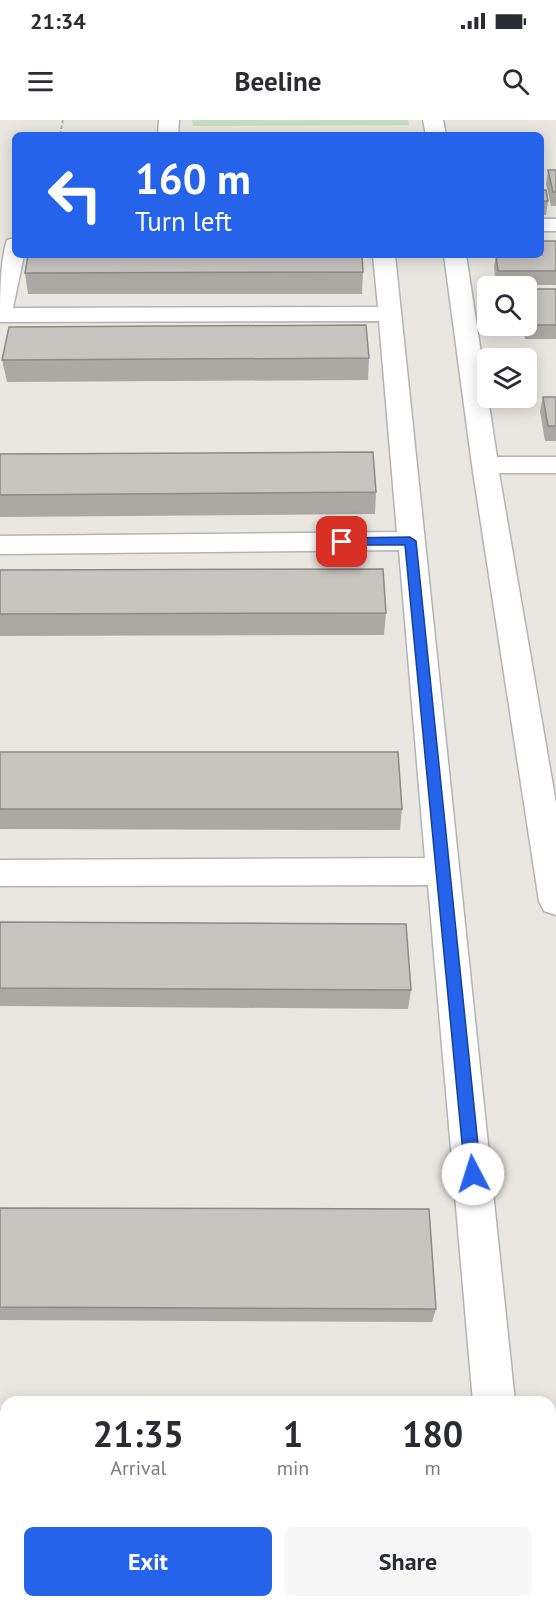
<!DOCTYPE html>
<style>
:root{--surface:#fff;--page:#f7f7f7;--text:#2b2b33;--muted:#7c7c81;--accent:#2563eb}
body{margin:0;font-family:"PT Sans",sans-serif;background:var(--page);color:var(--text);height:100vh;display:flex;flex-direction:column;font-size:22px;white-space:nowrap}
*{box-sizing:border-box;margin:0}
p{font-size:20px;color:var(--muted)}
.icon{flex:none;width:33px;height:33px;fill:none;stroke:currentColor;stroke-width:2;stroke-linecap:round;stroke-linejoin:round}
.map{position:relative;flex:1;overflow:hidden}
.details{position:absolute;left:0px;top:1276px;width:556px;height:212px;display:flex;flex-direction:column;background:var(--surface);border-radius:18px 18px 0 0;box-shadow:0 3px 15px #0003}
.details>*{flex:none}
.top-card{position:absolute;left:12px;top:12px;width:532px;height:126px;border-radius:9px;box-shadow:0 3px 15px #0003;background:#2563eb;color:#fff;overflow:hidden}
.fabs{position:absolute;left:477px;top:156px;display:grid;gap:12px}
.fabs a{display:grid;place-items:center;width:60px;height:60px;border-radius:9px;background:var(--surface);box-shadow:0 3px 15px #0003;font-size:30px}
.pin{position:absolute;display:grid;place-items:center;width:51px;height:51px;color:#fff;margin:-26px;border-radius:12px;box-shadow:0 3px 9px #0006}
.me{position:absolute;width:66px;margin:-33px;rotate:355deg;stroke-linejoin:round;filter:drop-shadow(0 0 4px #0008)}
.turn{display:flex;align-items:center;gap:21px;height:126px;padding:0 24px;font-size:27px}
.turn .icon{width:78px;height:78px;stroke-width:2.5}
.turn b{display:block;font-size:42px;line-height:51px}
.eta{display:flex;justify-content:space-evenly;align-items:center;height:102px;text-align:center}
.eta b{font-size:36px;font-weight:700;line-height:42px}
.action{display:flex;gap:12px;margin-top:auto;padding:12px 24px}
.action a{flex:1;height:69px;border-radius:9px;background:var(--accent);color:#fff;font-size:24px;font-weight:700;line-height:69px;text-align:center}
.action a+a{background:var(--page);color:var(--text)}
.status{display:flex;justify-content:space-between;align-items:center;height:42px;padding:0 30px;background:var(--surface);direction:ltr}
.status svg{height:16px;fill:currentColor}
header{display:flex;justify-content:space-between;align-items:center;height:78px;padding:0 24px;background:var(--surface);font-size:27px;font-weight:700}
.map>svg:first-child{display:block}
.green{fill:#c4dfbf}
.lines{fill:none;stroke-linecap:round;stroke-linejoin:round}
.minor-casing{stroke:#b1b4b7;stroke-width:3}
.path{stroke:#9bc1a0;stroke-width:2;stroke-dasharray:4 2;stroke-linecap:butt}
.minor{fill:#fff;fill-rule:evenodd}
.wall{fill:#aca9a5}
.building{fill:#c8c4c0;stroke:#8c8986;stroke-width:1.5}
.route{fill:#2563eb;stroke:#184099;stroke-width:1.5}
</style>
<div class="status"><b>21:34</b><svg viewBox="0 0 49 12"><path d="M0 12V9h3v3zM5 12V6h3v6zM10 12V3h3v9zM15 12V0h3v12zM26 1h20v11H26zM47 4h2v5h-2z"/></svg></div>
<header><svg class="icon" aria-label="menu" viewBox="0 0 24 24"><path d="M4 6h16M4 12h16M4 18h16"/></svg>Beeline<svg class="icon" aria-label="search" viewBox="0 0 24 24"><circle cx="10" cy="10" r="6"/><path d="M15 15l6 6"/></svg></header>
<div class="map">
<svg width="556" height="1487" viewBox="0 0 556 1487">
<rect width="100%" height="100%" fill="#eae7e1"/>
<path class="green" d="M 192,0 L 408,0 L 409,5 L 193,6 Z"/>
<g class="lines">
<g class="minor-casing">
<g id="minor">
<path d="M 159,0 L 179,0 L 178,15 L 158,15 Z"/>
<path d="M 423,0 L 443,0 L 446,15 L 426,15 Z"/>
<rect x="542" y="99" width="14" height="12"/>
<path d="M 15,118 L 15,135 L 24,135 L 13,188 L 378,187 L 373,135 L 395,135 L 515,1282 L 473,1282 L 428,765 L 0,766 L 0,740 L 425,738 L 399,430 L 0,434 L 0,416 L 397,412 L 379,201 L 0,202 C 0,178 0,141 7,120 Z"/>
<path d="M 444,135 L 466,135 L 497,337 L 556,337 L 556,353 L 499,353 L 556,683 L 556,795 L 544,791 L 539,781 L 472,345 Z"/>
<rect x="0" y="1291" width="6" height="44"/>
<path d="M 0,1389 L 6,1392 L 6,1439 L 0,1436 Z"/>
<path d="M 80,1482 L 131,1482 L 133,1487 L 82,1487 Z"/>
<path d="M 492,1482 L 538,1482 L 539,1487 L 493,1487 Z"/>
</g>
</g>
<path class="path" d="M 60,15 L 63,0"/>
<use href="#minor" class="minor"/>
</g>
<g class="wall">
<path d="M 548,50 L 556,50 L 556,86 L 551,86 L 546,64 Z"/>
<path d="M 542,70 L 548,81 L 546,95 L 542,95 Z"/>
<path d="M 556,121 L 556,165 L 496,165 L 494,147 L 496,135 L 542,135 Z"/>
<path d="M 363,152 L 362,174 L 28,174 L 25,153 Z"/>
<path d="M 526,169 L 556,169 L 556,219 L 525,219 L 523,208 L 506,208 L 505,206 L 526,206 Z"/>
<path d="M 369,238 L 368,260 L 7,262 L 2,240 Z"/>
<path d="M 543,277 L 556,277 L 556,321 L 545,321 L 540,291 Z"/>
<path d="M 0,334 L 376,372 L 375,394 L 0,397 Z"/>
<path d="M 0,450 L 386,493 L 384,515 L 0,516 Z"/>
<path d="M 0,632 L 402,689 L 400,710 L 0,709 Z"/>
<path d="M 0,802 L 411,870 L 408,889 L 0,886 Z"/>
<path d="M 0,1088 L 436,1189 L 432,1202 L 0,1200 Z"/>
<rect x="381" y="1482" width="65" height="5"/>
</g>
<g class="building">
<path d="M 548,50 L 556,50 L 556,72 L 553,72 Z"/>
<path d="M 542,70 L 546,70 L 548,81 L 542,81 Z"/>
<path d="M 542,121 L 556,121 L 556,151 L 498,151 L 496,135 L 542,135 Z"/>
<path d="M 28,135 L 362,135 L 363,152 L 25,153 Z"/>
<path d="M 526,169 L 556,169 L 556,205 L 527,205 Z"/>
<path d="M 366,205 L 369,238 L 2,240 L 9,207 Z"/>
<path d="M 543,277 L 556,277 L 556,306 L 548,306 Z"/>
<path d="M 373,332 L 376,372 L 0,375 L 0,334 Z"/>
<path d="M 383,449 L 386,493 L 0,494 L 0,450 Z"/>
<path d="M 0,632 L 398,632 L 402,689 L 0,689 Z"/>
<path d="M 0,802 L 406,804 L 411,870 L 0,868 Z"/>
<path d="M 0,1088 L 429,1089 L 436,1189 L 0,1187 Z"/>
<path d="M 383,1482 L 446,1482 L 446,1487 L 384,1487 Z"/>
</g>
<path class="route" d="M 410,417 L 416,421 L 481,1054 L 479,1060 L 473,1062 L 467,1060 L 465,1054 L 405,425 L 342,425 L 336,422 L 342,418 Z"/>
</svg>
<div class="fabs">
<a><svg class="icon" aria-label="search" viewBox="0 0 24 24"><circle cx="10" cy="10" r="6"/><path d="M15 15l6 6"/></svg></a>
<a><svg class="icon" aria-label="layers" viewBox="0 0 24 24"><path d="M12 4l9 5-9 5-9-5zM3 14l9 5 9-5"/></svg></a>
</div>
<div class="pin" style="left:342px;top:422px;background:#d93025"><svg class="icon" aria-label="arrive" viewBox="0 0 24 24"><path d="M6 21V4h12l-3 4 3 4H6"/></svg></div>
<svg class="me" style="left:473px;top:1054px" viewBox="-20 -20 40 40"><circle r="19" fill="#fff"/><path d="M0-13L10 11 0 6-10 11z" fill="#2563eb"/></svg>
<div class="top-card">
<div class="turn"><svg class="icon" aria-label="left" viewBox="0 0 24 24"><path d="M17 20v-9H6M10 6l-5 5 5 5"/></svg><div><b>160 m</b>Turn left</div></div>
</div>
<section class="details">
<div class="eta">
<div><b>21:35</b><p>Arrival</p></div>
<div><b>1</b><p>min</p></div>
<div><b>180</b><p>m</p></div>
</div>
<div class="action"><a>Exit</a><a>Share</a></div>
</section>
</div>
